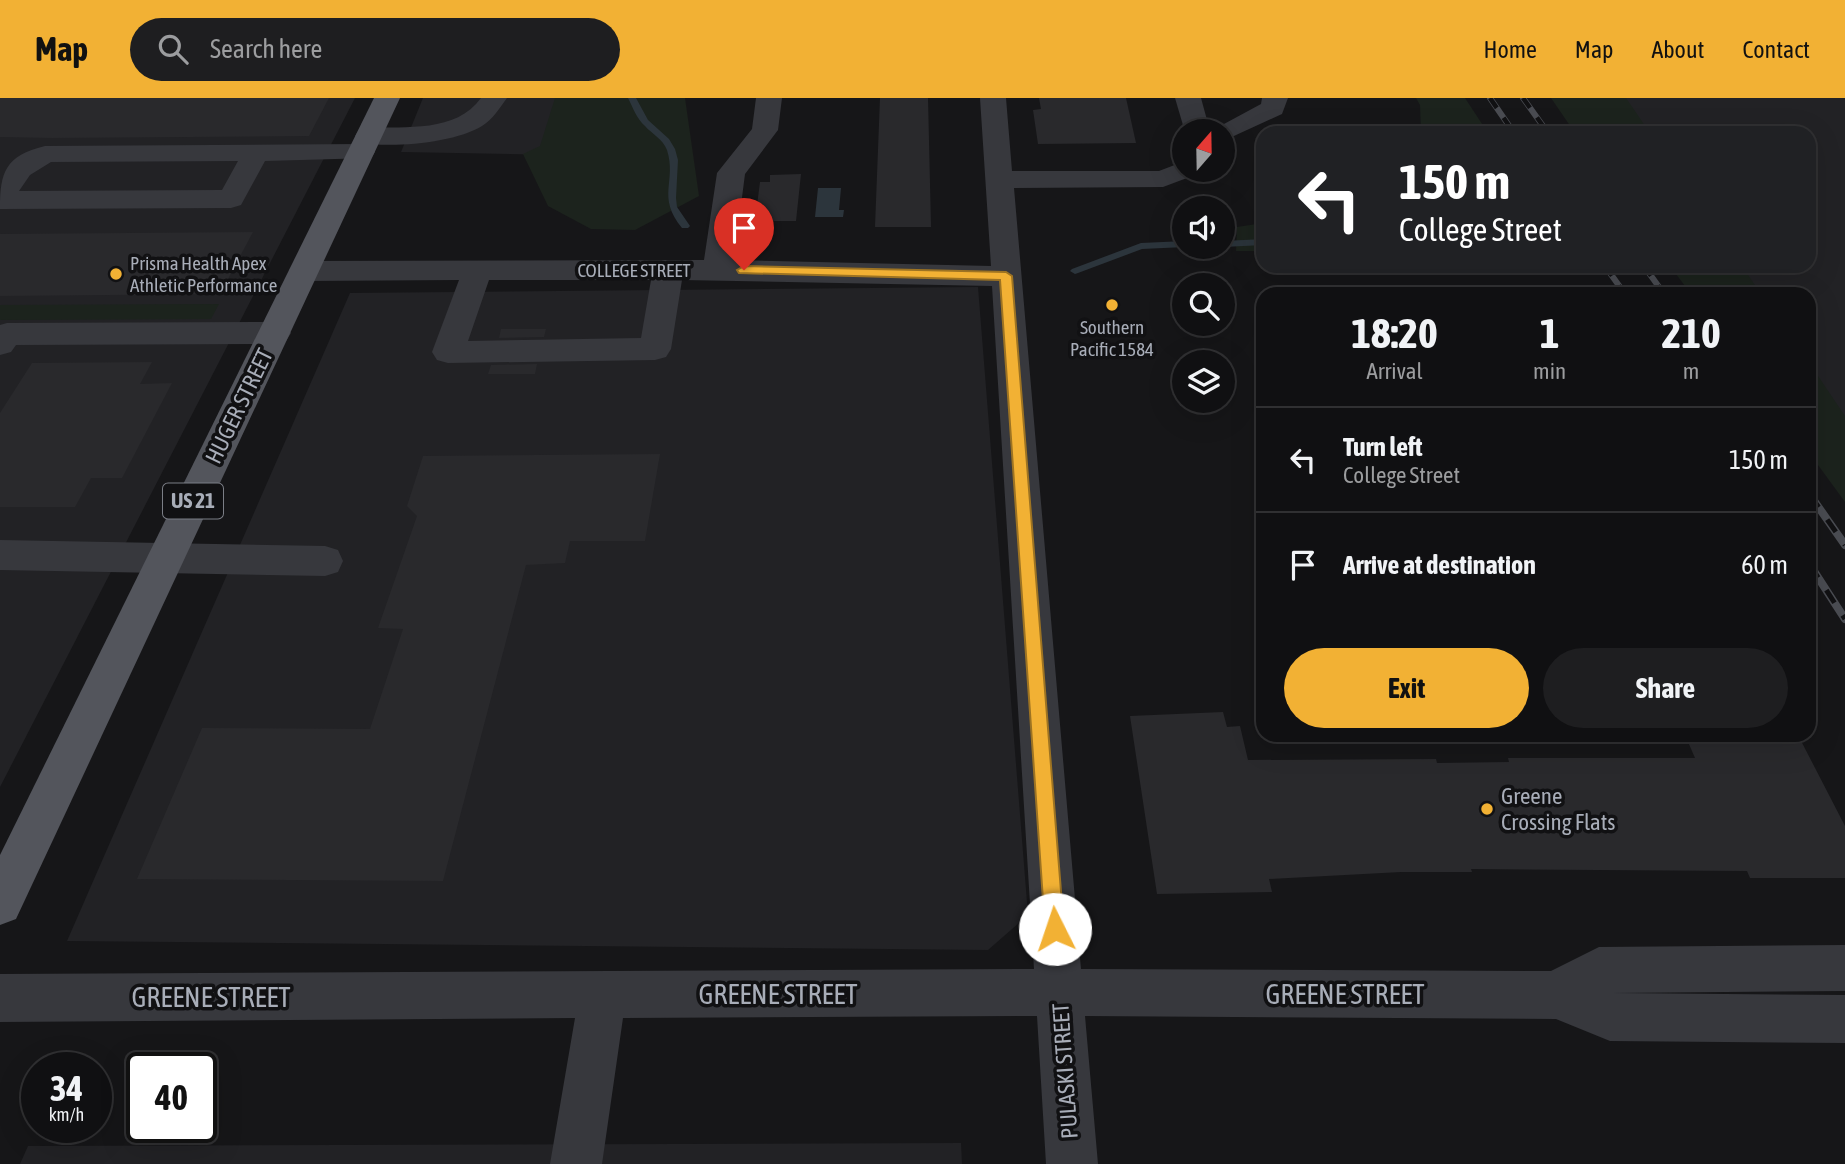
<!DOCTYPE html>
<style>
:root{--surface:#101012;--page:#1e1e20;--text:#f1f3f6;--muted:#9c9d9f;--line:#303032;--accent:#f2b134}
body{margin:0;font-family:"Asap Condensed",sans-serif;background:var(--page);color:var(--text);height:100vh;display:flex;flex-direction:column;font-size:26px;white-space:nowrap}
*{box-sizing:border-box;margin:0}
p{font-size:23px;color:var(--muted)}
.icon{flex:none;width:38px;height:38px;fill:none;stroke:currentColor;stroke-width:2;stroke-linecap:round;stroke-linejoin:round}
.map{position:relative;flex:1;overflow:hidden}
.drawer{position:absolute;left:1256px;top:189px;width:560px;height:455px;display:flex;flex-direction:column;background:var(--surface);border-radius:21px;box-shadow:0 7px 28px #0002,0 0 0 2px var(--line)}
.drawer>*{flex:none}
.hud{position:absolute;left:1256px;top:28px;width:560px;height:147px;border-radius:21px;box-shadow:0 7px 28px #0002,0 0 0 2px var(--line);background:#202124;color:#fff;overflow:hidden}
.needle{width:46px;rotate:20deg}
.controls{position:absolute;left:1172px;top:21px;display:grid;gap:14px}
.controls a{display:grid;place-items:center;width:63px;height:63px;border-radius:50%;background:var(--surface);box-shadow:0 7px 28px #0002,0 0 0 2px var(--line);font-size:35px}
.speed{position:absolute;left:21px;top:954px;display:flex;gap:14px;font-size:35px;font-weight:700;text-align:center}
.speed>*{display:grid;place-content:center;width:91px;height:91px;border-radius:50%;background:var(--surface);box-shadow:0 7px 28px #0002,0 0 0 2px var(--line);line-height:1}
.speed small{font-size:18px;font-weight:400}
.speed .limit{border:4px solid #111;border-radius:10px;background:#fff;color:#111}
.pin{position:absolute;display:grid;place-items:center;width:60px;height:60px;color:#fff;margin:-72px -30px;border-radius:50% 50% 50% 0;rotate:-45deg;box-shadow:0 0 7px #0007}
.pin .icon{rotate:45deg}
.me{position:absolute;width:77px;margin:-38px;rotate:356deg;stroke-linejoin:round;filter:drop-shadow(0 0 5px #0008)}
.turn{display:flex;align-items:center;gap:24px;height:147px;padding:0 28px;font-size:32px}
.turn .icon{width:91px;height:91px;stroke-width:2.5}
.turn b{display:block;font-size:49px;line-height:60px}
.eta{display:flex;justify-content:space-evenly;align-items:center;height:119px;text-align:center}
.eta b{font-size:42px;font-weight:700;line-height:49px}
.action{display:flex;gap:14px;margin-top:auto;padding:14px 28px}
.action a{flex:1;height:80px;border-radius:42px;background:var(--accent);color:#111;font-size:28px;font-weight:700;line-height:80px;text-align:center}
.action a+a{background:var(--page);color:var(--text)}
ul{padding:0;list-style:none}
li{display:flex;align-items:center;gap:21px;height:105px;padding:0 28px;border-top:2px solid var(--line)}
li div{flex:1}
li b{display:block;font-size:26px}
li em{font-style:normal}
header{display:flex;align-items:center;gap:42px;box-sizing:border-box;height:98px;padding:0 35px;background:var(--accent);color:#111}
header strong{font-size:33px}
nav{display:flex;gap:38px;margin-inline-start:auto;font-size:24px}
.search{width:490px;height:63px;background:var(--page);display:flex;align-items:center;gap:18px;box-sizing:border-box;padding:0 24px;border-radius:38px;color:var(--muted);font-size:26px}
.map>svg:first-child{display:block}
.built{fill:#222225}
.green{fill:#1c231d}
.water{fill:#2c353c}
.lines{fill:none;stroke-linecap:round;stroke-linejoin:round}
.stream{fill:#2c353c;fill-rule:evenodd}
.building{fill:#29292c}
.minor{fill:#37383d;fill-rule:evenodd}
.major{fill:#53555c;fill-rule:evenodd}
.rail-far1-casing{stroke:#4a4c52;stroke-width:6}
.rail-casing{stroke:#4a4c52;stroke-width:8}
.rail-far1{stroke:#111113;stroke-width:4.5;stroke-dasharray:12;stroke-linecap:butt}
.rail{stroke:#111113;stroke-width:5;stroke-dasharray:15;stroke-linecap:butt}
.route{fill:#f2b134;stroke:#9d7322;stroke-width:2}
.poi-dot{fill:#f2b134;stroke:#111113;stroke-width:2.5}
.labels{text-anchor:middle;stroke-width:7;stroke-linejoin:round;paint-order:stroke}
.far-poi-label{font-size:19px;fill:#a8adb8;stroke:#111113;text-anchor:start}
.far-street-label{font-size:19px;fill:#a8adb8;stroke:#111113}
.shield{fill:#111113;stroke:#7b7e86;stroke-width:2}
.shield-label{font-size:21px;font-weight:bold;fill:#a8adb8}
.street-label{font-size:23px;fill:#a8adb8;stroke:#111113}
.poi-label{font-size:23px;fill:#a8adb8;stroke:#111113;text-anchor:start}
.near-street-label{font-size:28px;fill:#a8adb8;stroke:#111113}
</style>
<header>
<strong>Map</strong>
<div class="search"><svg class="icon" aria-label="search" viewBox="0 0 24 24"><circle cx="10" cy="10" r="6"/><path d="M15 15l6 6"/></svg>Search here</div>
<nav><a>Home</a><a>Map</a><a>About</a><a>Contact</a></nav>
</header>
<div class="map">
<svg width="1845" height="1066" viewBox="0 0 1845 1066">
<rect width="100%" height="100%" fill="#161618"/>
<g class="built">
<path d="M 0,0 L 355,0 L 0,689 Z"/>
<path d="M 423,0 L 569,0 L 557,57 L 401,54 Z"/>
<path d="M 1596,0 L 1845,0 L 1845,326 L 1810,279 L 1810,196 L 1747,196 L 1725,168 L 1810,168 L 1810,35 L 1621,35 Z"/>
<path d="M 978,189 L 1028,817 L 988,852 L 67,843 L 350,195 Z"/>
<path d="M 961,1045 L 962,1066 L 20,1066 L 28,1048 Z"/>
</g>
<g class="green">
<path d="M 555,0 L 685,0 L 699,98 L 635,132 L 591,131 L 548,108 L 523,56 L 540,48 Z"/>
<path d="M 1416,0 L 1465,0 L 1488,35 L 1421,35 L 1420,7 Z"/>
<path d="M 1551,0 L 1626,0 L 1650,35 L 1575,35 Z"/>
<path d="M 1263,125 L 1263,153 L 1236,153 L 1237,129 Z"/>
<path d="M 1670,168 L 1742,168 L 1761,196 L 1691,196 Z"/>
<path d="M 219,206 L 211,221 L 0,222 L 0,207 Z"/>
<path d="M 1810,266 L 1845,318 L 1845,404 L 1810,356 Z"/>
</g>
<path class="water" d="M 818,90 L 841,90 L 839,112 L 844,112 L 843,119 L 815,119 Z"/>
<g class="lines">
<g class="stream">
<path d="M 628,0 L 636,0 L 648,22 L 669,41 L 675,51 L 678,62 L 676,100 L 677,109 L 690,128 L 688,130 L 682,130 C 656,98 677,84 667,52 C 663,41 652,36 645,28 C 637,21 633,10 628,0 Z"/>
<path d="M 1264,141 L 1264,147 L 1223,149 L 1222,149 L 1223,143 Z"/>
<path d="M 1185,143 L 1185,149 L 1142,151 L 1078,175 L 1075,176 L 1070,173 L 1072,171 L 1141,145 Z"/>
</g>
</g>
<g class="building">
<path d="M 0,0 L 329,0 L 309,38 L 52,40 L 0,39 Z"/>
<path d="M 880,0 L 928,0 L 931,129 L 875,129 Z"/>
<path d="M 1039,0 L 1126,0 L 1136,45 L 1038,46 L 1033,12 L 1041,11 Z"/>
<path d="M 801,76 L 796,123 L 755,123 L 760,84 L 770,84 L 770,77 Z"/>
<path d="M 253,134 L 220,196 L 0,198 L 0,136 Z"/>
<path d="M 501,231 L 546,231 L 544,239 L 499,240 Z"/>
<path d="M 152,264 L 140,286 L 172,285 L 122,380 L 91,380 L 75,409 L 0,409 L 0,315 L 32,265 Z"/>
<path d="M 537,266 L 535,276 L 488,276 L 491,267 Z"/>
<path d="M 660,356 L 645,443 L 570,443 L 565,465 L 526,467 L 443,783 L 137,781 L 202,630 L 370,631 L 403,531 L 378,530 L 417,418 L 407,408 L 423,358 Z"/>
<path d="M 1223,614 L 1227,629 L 1240,628 L 1248,662 L 1436,661 L 1437,665 L 1509,664 L 1508,660 L 1695,660 L 1685,637 L 1798,637 L 1845,728 L 1845,780 L 1750,780 L 1747,773 L 1471,771 L 1472,774 L 1401,774 L 1269,781 L 1272,794 L 1157,796 L 1130,618 Z"/>
</g>
<g class="lines">
<g class="minor">
<path d="M 481,0 L 507,0 C 499,11 493,21 482,28 C 455,45 388,51 359,44 L 355,38 L 359,32 L 368,30 C 406,28 456,35 481,0 Z"/>
<path d="M 756,0 L 782,0 L 778,32 L 745,76 L 734,162 L 991,168 L 980,0 L 1006,0 L 1012,73 L 1159,73 L 1185,63 L 1185,72 L 1198,72 L 1195,77 L 1163,89 L 1014,90 L 1081,871 L 1551,873 L 1599,849 L 1845,847 L 1845,893 L 1614,895 L 1845,897 L 1845,945 L 1610,943 L 1556,921 L 1085,918 L 1098,1066 L 1046,1066 L 1037,918 L 623,920 L 602,1066 L 550,1066 L 575,920 L 0,924 L 0,876 L 1034,871 L 992,188 L 682,182 L 671,251 L 666,259 L 655,262 L 448,265 L 437,262 L 432,254 L 459,182 L 304,183 L 293,180 L 289,173 L 293,166 L 304,163 L 704,162 L 717,75 L 752,31 ZM 489,182 L 651,182 L 641,240 L 468,243 Z"/>
<path d="M 1175,0 L 1201,0 L 1210,33 L 1185,34 Z"/>
<path d="M 1262,0 L 1288,0 L 1282,16 L 1223,43 L 1223,33 L 1211,33 L 1261,6 Z"/>
<path d="M 361,46 L 371,48 L 375,54 L 371,60 L 265,63 L 241,107 L 231,110 L 0,111 C 0,74 5,58 45,48 ZM 238,63 L 222,92 L 19,93 L 30,77 L 51,64 Z"/>
<path d="M 275,224 L 286,227 L 291,235 L 286,243 L 275,246 L 16,247 L 11,254 L 0,257 L 0,227 L 7,225 Z"/>
<path d="M 0,442 L 325,448 L 338,452 L 343,463 L 338,474 L 325,478 L 0,472 Z"/>
</g>
<path class="major" d="M 374,0 L 400,0 L 16,821 L 0,827 L 0,757 Z"/>
<g class="rail-far1-casing">
<g id="rail-far1">
<path d="M 1490,0 L 1514,35"/>
<path d="M 1523,0 L 1548,35"/>
<path d="M 1605,168 L 1625,196"/>
<path d="M 1644,168 L 1664,196"/>
</g>
</g>
<g class="rail-casing">
<g id="rail">
<path d="M 1810,397 L 1845,447"/>
<path d="M 1810,467 L 1845,521"/>
</g>
</g>
<use href="#rail-far1" class="rail-far1"/>
<use href="#rail" class="rail"/>
</g>
<path class="route" d="M 744,168 L 1006,174 L 1012,178 L 1064,831 L 1061,838 L 1055,841 L 1048,838 L 1045,831 L 1000,182 L 739,175 L 737,172 Z"/>
<g class="poi-dot">
<circle cx="116" cy="176" r="7"/>
<circle cx="1112" cy="207" r="7"/>
<circle cx="1487" cy="711" r="7"/>
</g>
<g class="labels">
<g class="far-poi-label">
<text x="130" y="172">Prisma Health Apex<tspan x="130" dy="22">Athletic Performance</tspan></text>
<text x="1112" y="236" text-anchor="middle">Southern<tspan x="1112" dy="22">Pacific 1584</tspan></text>
</g>
<g class="far-street-label">
<text x="634" y="179">COLLEGE STREET</text>
</g>
<rect class="shield" x="163" y="385.5" width="60" height="35" rx="5"/>
<g class="shield-label">
<text x="193" y="410">US 21</text>
</g>
<g class="street-label">
<text transform="translate(239 308) rotate(-64)" y="8">HUGER STREET</text>
<text transform="translate(1065 973) rotate(-94)" y="8">PULASKI STREET</text>
</g>
<g class="poi-label">
<text x="1501" y="706">Greene<tspan x="1501" dy="26">Crossing Flats</tspan></text>
</g>
<g class="near-street-label">
<text x="778" y="906">GREENE STREET</text>
<text x="1345" y="906">GREENE STREET</text>
<text x="211" y="909">GREENE STREET</text>
</g>
</g>
</svg>
<div class="controls">
<a><svg class="needle" viewBox="-14 -14 28 28"><path d="M0-13l5 13h-10z" fill="#e53935"/><path d="M0 13l5-13h-10z" fill="#9c9d9f"/></svg></a>
<a><svg class="icon" aria-label="sound" viewBox="0 0 24 24"><path d="M4 9h4l5-4v14l-5-4H4zM17 9q2 3 0 6"/></svg></a>
<a><svg class="icon" aria-label="search" viewBox="0 0 24 24"><circle cx="10" cy="10" r="6"/><path d="M15 15l6 6"/></svg></a>
<a><svg class="icon" aria-label="layers" viewBox="0 0 24 24"><path d="M12 4l9 5-9 5-9-5zM3 14l9 5 9-5"/></svg></a>
</div>
<div class="speed"><div>34<small>km/h</small></div><div class="limit">40</div></div>
<div class="pin" style="left:744px;top:172px;background:#d93025"><svg class="icon" aria-label="arrive" viewBox="0 0 24 24"><path d="M6 21V4h12l-3 4 3 4H6"/></svg></div>
<svg class="me" style="left:1055px;top:831px" viewBox="-20 -20 40 40"><circle r="19" fill="#fff"/><path d="M0-13L10 11 0 6-10 11z" fill="#f2b134"/></svg>
<div class="hud">
<div class="turn"><svg class="icon" aria-label="left" viewBox="0 0 24 24"><path d="M17 20v-9H6M10 6l-5 5 5 5"/></svg><div><b>150 m</b>College Street</div></div>
</div>
<section class="drawer">
<div class="eta">
<div><b>18:20</b><p>Arrival</p></div>
<div><b>1</b><p>min</p></div>
<div><b>210</b><p>m</p></div>
</div>
<ul>
<li><svg class="icon" aria-label="left" viewBox="0 0 24 24"><path d="M17 20v-9H6M10 6l-5 5 5 5"/></svg><div><b>Turn left</b><p>College Street</p></div><em>150 m</em></li>
<li><svg class="icon" aria-label="arrive" viewBox="0 0 24 24"><path d="M6 21V4h12l-3 4 3 4H6"/></svg><div><b>Arrive at destination</b></div><em>60 m</em></li>
</ul>
<div class="action"><a>Exit</a><a>Share</a></div>
</section>
</div>
